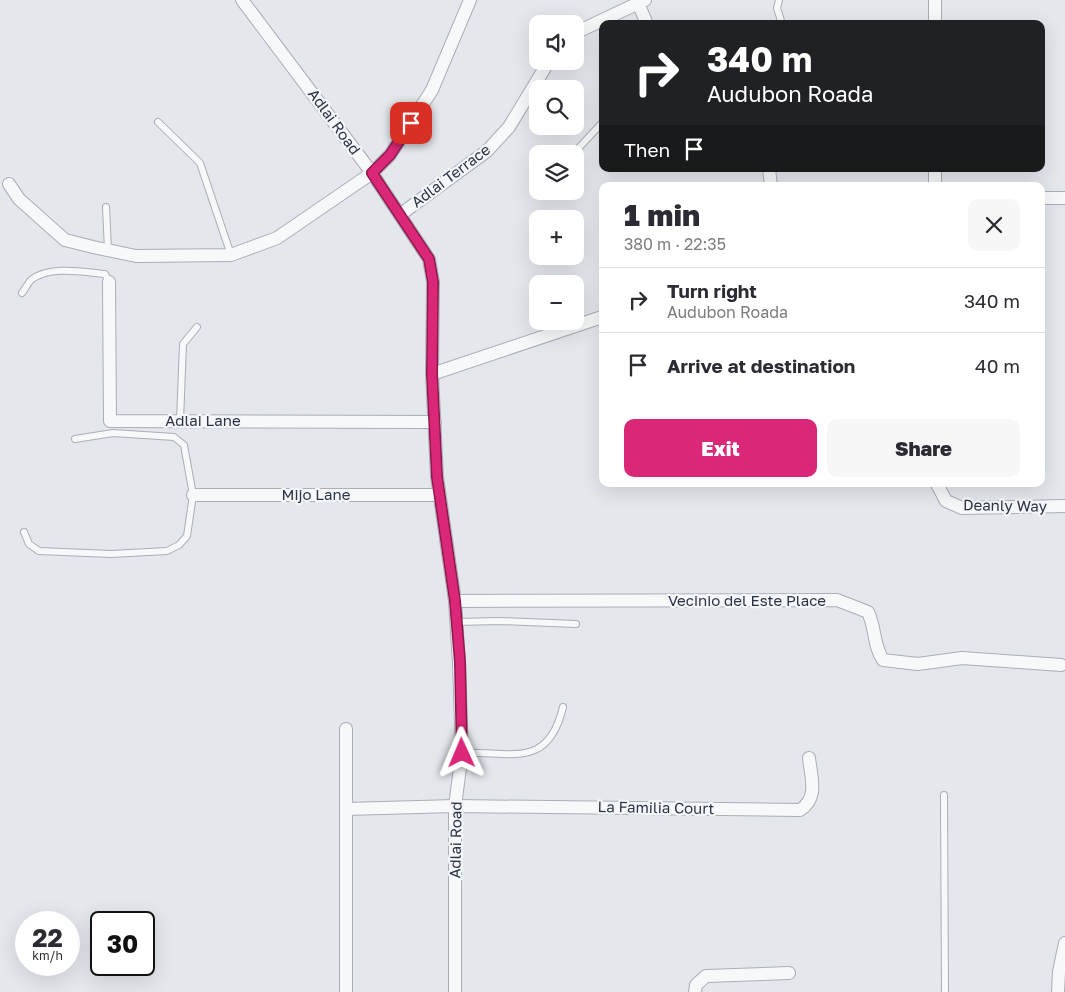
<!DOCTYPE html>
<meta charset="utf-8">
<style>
:root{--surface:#fff;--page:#f7f7f7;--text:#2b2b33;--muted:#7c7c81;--line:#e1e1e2;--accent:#db2777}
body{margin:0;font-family:"Golos Text",sans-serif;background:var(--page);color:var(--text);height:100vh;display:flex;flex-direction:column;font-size:19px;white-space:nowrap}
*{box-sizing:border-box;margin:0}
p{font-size:16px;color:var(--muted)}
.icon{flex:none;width:28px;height:28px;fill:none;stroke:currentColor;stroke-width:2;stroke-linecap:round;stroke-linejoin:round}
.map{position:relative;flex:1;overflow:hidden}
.sheet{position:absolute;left:599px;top:182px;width:446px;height:305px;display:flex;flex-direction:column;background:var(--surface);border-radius:10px;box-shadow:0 5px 20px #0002}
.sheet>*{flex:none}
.guide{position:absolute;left:599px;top:20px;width:446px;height:152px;border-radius:10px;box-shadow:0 5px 20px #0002;background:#202124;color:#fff;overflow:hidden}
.buttons{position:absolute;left:529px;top:15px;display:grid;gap:10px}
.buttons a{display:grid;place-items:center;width:55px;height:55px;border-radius:10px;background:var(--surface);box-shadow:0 5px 20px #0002;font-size:25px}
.speed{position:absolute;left:15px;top:911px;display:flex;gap:10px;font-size:25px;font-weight:700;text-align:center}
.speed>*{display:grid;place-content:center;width:65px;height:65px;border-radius:50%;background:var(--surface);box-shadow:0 5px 20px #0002;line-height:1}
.speed small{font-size:12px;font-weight:400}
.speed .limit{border:2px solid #111;border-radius:8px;background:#fff;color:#111}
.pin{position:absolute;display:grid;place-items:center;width:42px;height:42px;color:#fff;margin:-21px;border-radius:10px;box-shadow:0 2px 8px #0006}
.me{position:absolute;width:55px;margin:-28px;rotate:359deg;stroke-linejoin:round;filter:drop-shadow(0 0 4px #0008)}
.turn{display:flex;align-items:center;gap:18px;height:105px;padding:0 25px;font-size:22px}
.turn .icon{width:65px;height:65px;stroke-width:2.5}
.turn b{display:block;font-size:35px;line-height:42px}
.then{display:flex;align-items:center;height:48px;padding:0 25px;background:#0003;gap:10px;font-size:19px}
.round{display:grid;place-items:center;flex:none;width:52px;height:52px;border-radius:10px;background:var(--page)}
.head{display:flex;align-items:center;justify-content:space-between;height:85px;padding:0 25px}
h1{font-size:30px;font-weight:800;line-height:38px}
.primary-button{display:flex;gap:10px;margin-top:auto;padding:10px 25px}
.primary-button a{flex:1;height:58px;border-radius:10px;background:var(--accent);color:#fff;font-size:20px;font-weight:800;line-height:58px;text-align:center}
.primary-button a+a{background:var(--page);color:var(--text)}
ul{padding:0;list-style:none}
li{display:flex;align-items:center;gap:15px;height:65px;padding:0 25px;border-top:1px solid var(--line)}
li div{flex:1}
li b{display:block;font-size:19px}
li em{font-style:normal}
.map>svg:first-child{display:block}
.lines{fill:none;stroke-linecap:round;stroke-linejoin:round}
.lane-casing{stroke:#a9aeb7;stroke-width:8}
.street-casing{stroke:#a9aeb7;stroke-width:14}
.lane{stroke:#f7f8fa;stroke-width:6}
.street{stroke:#f7f8fa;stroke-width:12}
.route-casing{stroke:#8e194d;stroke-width:12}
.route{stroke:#db2777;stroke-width:9}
.labels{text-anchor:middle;stroke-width:4.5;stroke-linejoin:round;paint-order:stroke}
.street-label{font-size:15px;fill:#2b3445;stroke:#f4f6f9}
</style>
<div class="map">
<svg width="1065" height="992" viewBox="0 0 1065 992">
<rect width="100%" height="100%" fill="#e4e7ec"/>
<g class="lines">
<g class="lane-casing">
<g id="lane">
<path d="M 779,0 L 777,8 L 782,24"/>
<path d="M 158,122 L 200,163 L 231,255"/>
<path d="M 573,154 L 602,123"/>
<path d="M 106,207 L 108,250"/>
<path d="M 22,293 C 25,289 28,283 31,280 C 49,265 84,272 105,274 L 109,282"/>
<path d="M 180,421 L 183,344 L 197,327"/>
<path d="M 24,532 L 29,544 L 39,551 L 111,554 L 167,551 L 179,545 L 187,536 L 193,495 L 184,445 L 174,437 L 113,433 L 75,439"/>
<path d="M 456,622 L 499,621 L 576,624"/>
<path d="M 462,753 C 511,751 548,770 563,707"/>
<path d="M 944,795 L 945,992"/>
</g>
</g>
<g class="street-casing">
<g id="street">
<path d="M 242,0 L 372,173 L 429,259 L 433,282 L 432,374 L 437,477 L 455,601 L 459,663 L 462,753 L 455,806 L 455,992"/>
<path d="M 638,3 L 647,24"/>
<path d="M 935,24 L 935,0"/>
<path d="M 575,33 L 645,0"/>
<path d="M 769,169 L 771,186"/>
<path d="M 935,169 L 935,186"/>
<path d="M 9,184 L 19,199 L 65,240 L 93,247 L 136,256 L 231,255 L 277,238 L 372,173 L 390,155 L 432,90 L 470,0"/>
<path d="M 1041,198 L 1065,198"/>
<path d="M 401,214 L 487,151 L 509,127 L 549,61"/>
<path d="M 109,282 L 110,421 L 435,422"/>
<path d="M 432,374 L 602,317"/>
<path d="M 937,484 L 946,501 L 962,508 L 1065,506"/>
<path d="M 193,495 L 439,495"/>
<path d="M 455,601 L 837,600 L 868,612 C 876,629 873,645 883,660 L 918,664 L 962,658 L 1061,665"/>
<path d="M 346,729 L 346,992"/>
<path d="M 346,809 L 455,806 L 800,810 C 819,798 811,777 809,758"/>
<path d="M 695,992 L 696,985 L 706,976 L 789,973"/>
<path d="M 1058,992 L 1059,972 L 1065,943"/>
</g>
</g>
<use href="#lane" class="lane"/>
<use href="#street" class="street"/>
</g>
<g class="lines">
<g class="route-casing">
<path id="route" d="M 411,123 L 390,155 L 372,173 L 429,259 L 433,282 L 432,374 L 437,477 L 455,601 L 460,662 L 462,753"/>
</g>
<use href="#route" class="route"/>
</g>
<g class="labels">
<g class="street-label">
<text transform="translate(334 122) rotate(54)" y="5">Adlai Road</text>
<text transform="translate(451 176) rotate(-37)" y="5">Adlai Terrace</text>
<text x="203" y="426">Adlai Lane</text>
<text x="316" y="500">Mijo Lane</text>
<text transform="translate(1005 506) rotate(1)" y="5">Deanly Way</text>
<text x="747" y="606">Vecinio del Este Place</text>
<text transform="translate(656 808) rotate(1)" y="5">La Familia Court</text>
<text transform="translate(456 840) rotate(-89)" y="5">Adlai Road</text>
</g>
</g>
</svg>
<div class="buttons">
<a><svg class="icon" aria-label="sound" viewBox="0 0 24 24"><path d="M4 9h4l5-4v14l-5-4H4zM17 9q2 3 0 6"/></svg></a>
<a><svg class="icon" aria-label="search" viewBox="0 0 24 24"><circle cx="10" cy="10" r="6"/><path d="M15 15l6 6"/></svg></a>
<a><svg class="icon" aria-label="layers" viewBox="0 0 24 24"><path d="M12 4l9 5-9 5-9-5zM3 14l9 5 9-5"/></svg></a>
<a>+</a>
<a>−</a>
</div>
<div class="speed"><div>22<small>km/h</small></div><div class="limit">30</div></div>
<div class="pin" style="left:411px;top:123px;background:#d93025"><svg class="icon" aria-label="arrive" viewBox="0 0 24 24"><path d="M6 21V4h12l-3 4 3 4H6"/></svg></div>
<svg class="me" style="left:462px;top:753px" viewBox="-20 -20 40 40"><path d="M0-17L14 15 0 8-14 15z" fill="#db2777" stroke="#fff" stroke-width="4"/></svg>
<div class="guide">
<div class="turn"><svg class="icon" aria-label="right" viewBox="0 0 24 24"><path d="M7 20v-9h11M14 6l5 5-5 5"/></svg><div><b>340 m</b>Audubon Roada</div></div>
<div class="then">Then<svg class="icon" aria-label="arrive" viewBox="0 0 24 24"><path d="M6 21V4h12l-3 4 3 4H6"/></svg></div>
</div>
<section class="sheet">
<div class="head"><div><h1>1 min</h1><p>380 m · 22:35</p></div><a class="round"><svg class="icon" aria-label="close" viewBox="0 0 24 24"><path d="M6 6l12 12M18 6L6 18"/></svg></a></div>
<ul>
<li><svg class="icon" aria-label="right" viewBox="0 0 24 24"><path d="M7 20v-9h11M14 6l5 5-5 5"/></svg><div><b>Turn right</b><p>Audubon Roada</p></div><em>340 m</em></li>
<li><svg class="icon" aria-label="arrive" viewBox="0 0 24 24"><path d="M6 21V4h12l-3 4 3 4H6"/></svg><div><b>Arrive at destination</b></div><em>40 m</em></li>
</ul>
<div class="primary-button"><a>Exit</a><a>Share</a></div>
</section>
</div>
